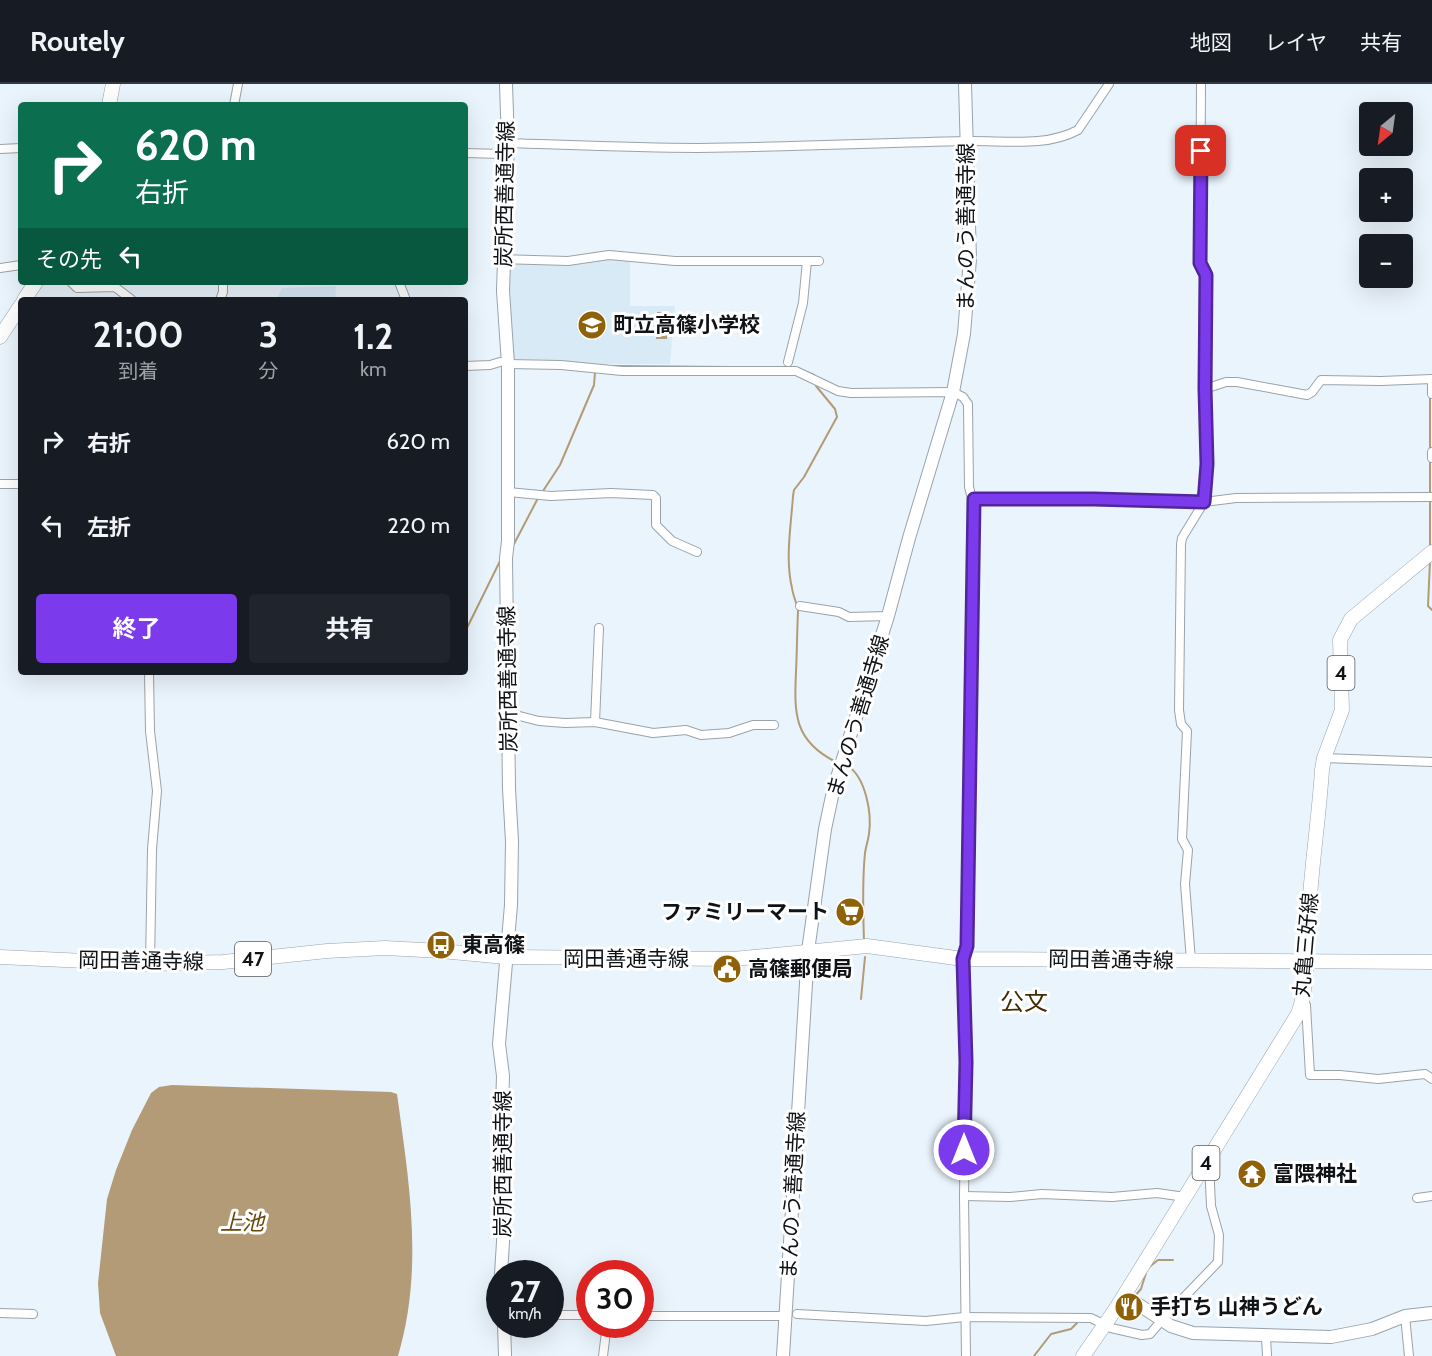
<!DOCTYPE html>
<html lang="ja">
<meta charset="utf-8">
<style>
:root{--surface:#171b24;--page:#20242c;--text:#f1f3f6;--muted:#9ea1a6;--line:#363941;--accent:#7c3aed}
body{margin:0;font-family:Cabin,"Noto Sans JP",sans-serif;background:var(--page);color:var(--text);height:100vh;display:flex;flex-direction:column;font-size:22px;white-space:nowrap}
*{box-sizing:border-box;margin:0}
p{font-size:20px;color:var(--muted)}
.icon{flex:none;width:33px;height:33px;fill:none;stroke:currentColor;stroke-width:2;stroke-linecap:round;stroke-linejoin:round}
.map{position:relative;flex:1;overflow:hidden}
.side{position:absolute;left:18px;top:213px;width:450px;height:378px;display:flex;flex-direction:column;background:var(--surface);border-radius:6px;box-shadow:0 6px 24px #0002}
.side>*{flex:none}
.guide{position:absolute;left:18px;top:18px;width:450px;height:183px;border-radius:6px;box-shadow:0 6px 24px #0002;background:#0b6e4f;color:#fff;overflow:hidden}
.needle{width:39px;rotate:209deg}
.buttons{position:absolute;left:1359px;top:18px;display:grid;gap:12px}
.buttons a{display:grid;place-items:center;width:54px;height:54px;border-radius:6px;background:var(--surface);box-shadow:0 6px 24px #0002;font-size:30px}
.speed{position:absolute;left:486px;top:1176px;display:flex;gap:12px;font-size:30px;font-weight:700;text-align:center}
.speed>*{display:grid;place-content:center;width:78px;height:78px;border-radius:50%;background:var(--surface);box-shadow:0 6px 24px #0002;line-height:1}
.speed small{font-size:15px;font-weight:400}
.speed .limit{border:9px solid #d22;background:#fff;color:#111}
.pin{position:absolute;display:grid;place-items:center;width:51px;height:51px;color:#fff;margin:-26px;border-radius:12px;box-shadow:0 3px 9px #0006}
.me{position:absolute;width:66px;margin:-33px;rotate:0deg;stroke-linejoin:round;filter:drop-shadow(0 0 4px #0008)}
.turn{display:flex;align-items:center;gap:21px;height:126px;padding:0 18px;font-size:27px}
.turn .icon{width:78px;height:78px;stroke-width:2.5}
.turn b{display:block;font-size:42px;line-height:51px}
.then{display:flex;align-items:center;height:57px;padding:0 18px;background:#0003;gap:12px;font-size:22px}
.eta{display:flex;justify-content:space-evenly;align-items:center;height:102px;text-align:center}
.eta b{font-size:36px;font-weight:700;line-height:42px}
.primary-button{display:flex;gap:12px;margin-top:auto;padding:12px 18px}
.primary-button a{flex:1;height:69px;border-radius:6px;background:var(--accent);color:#fff;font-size:24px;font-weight:700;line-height:69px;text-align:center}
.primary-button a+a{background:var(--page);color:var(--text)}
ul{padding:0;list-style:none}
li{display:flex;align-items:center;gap:18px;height:84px;padding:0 18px}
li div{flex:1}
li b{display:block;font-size:22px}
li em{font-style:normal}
header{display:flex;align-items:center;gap:36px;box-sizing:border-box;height:84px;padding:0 30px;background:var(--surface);border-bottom:2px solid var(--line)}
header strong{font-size:28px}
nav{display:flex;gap:33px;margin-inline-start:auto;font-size:21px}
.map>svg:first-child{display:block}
.built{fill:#d9eaf7}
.water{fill:#b39b78}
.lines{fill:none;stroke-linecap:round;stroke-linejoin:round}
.stream{stroke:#b39b78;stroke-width:2}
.street-casing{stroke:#9aa3aa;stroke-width:10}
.secondary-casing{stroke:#9aa3aa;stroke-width:14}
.primary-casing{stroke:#9aa3aa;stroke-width:15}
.street{stroke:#fff;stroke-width:8}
.secondary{stroke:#fff;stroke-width:12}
.primary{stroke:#fff;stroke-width:14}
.route-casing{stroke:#51269a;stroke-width:15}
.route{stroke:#7c3aed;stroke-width:10}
.labels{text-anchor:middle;stroke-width:6;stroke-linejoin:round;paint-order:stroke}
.shield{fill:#fff;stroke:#585a5c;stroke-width:1.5}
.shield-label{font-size:20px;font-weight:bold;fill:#101316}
.street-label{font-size:21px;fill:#101316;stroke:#fff}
.poi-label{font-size:21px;font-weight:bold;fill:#101316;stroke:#fff;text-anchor:start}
.water-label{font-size:22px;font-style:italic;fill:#6a4809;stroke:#fff}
.quarter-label{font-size:24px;fill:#422c06;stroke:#fff}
</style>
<header>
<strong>Routely</strong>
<nav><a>地図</a><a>レイヤ</a><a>共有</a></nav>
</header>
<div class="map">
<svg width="1432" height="1272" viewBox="0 0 1432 1272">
<rect width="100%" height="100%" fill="#eaf4fc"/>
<g class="built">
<path d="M 610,174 L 630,177 L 630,222 L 675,222 L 670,280 L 598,280 L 511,275 L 508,177 Z"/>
<path d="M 336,202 L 335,216 L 276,216 L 282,204 Z"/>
</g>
<g class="water">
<path d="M 657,228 L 668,229 L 667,255 L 656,255 Z"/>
<path d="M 172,1001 L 391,1008 L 397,1010 C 409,1098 424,1184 398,1272 L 116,1272 L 100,1229 L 98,1199 L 107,1115 L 116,1086 L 132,1046 L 151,1009 L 159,1003 Z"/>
</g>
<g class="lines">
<g class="stream">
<path d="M 614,282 L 726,283"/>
<path d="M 797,284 L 814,291"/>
<path d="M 816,302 L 835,325 L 837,333 L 804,393 L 794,406 L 793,412 C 791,442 785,475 792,504 C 793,512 797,519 798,527 C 797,548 797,568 796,588 C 794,630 794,657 836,678"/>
<path d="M 1430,367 L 1430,312"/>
<path d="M 1430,375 L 1430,463"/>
<path d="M 543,407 L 560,381 L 594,301 L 595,288"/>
<path d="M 514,460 L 537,416"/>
<path d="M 1430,477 L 1428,522 L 1432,526"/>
<path d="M 465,548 L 501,475"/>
<path d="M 848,682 C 866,694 872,730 869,750 C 868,757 866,762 865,769 C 862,798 863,828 864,857"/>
<path d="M 861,915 L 865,873"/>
<path d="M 1148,1184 L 1158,1176 L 1173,1176"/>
<path d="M 1134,1213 L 1141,1205 L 1146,1189"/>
<path d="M 1118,1233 L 1124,1229 L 1130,1220"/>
<path d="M 1034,1272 L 1051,1250 L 1071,1245 L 1077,1239"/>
</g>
<g class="street-casing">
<g id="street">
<path d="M 234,21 L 238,0"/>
<path d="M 508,59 C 571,61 635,64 698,64 C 788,63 877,59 966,57 C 1002,56 1045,64 1078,46 L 1109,0"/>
<path d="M 0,65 L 21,64"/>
<path d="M 465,69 L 502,70"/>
<path d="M 503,175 L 568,177 L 609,171 L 675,177 L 819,177"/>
<path d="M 0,184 L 21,181"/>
<path d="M 71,198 L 77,204 L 115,203 L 132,216"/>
<path d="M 399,198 L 406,216"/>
<path d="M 220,216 L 223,208 L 223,198"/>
<path d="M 788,278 L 803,219 L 807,177"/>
<path d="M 508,280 L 561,281 L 622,287 L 796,287 L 838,307 L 851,309 L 953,308 L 963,313 L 968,320 L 969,403 L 974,422 L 967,862 L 963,875 L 966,978 L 964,1112 L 966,1272"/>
<path d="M 465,282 L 490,281 L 500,278"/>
<path d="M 1205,305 L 1226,298 L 1237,298 L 1307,311 L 1312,308 L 1321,296 L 1381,297 L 1432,295 L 1432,310"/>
<path d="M 1432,368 L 1432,374"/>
<path d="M 0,400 L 21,400"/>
<path d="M 508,408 L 551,412 L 611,409 L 653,411 L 656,414 L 656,441 L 672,457 L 697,468"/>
<path d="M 974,415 L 1094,415 L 1204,418 L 1236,414 L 1432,413"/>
<path d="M 800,522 L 839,528 L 849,533 L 888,532"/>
<path d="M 149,588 L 150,647 L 157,707 L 152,765 L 150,880"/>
<path d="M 508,629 L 539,637 L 565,639 L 595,638 L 653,649 L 686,646 L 701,651 L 729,649 L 753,641 L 774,641"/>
<path d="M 595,638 L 599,544"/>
<path d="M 1324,674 L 1432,678"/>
<path d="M 1191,877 L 1185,800 L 1188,766 L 1182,755 L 1187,647 L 1181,640 L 1179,626 L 1181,460 L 1182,454 L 1204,418 L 1207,380 L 1205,305 L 1206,191 L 1200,179 L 1201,0"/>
<path d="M 1303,917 L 1306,921 L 1310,991 L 1340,991 L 1378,995 L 1425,990 L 1432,995"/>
<path d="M 964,1112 L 1010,1113 L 1042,1110 L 1112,1113 L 1157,1109 L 1185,1113"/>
<path d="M 1417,1114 L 1432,1112"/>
<path d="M 0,1229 L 33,1230"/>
<path d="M 797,1230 L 926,1237 L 964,1233 L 1091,1234 L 1111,1244 L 1142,1251 L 1150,1250 L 1162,1236 L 1218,1178 L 1219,1151 L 1211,1122 L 1209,1078"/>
<path d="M 550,1231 L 590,1231"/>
<path d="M 640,1232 L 786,1232"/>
<path d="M 1405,1232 L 1409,1272"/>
<path d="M 1266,1252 L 1267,1272"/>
<path d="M 603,1272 L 607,1240"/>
</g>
</g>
<g class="secondary-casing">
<g id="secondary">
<path d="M 501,1190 L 505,1126 L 500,1084 L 503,992 L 499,960 L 511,821 L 512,757 L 509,705 L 506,474 L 508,457 L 508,280 L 503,207 L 508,59 L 506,0"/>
<path d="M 1124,1211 L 1171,1242 L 1193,1249 L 1331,1253 L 1372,1245 L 1405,1232 L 1432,1229"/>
<path d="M 504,1240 L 505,1272"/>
<path d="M 783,1272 L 808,867 L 825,745 L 834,703 L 888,532 L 909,454 L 953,308 L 964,250 L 970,175 L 965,0"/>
</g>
</g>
<g class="primary-casing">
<g id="primary">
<path d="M 109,21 L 113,0"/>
<path d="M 24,216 L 36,198"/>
<path d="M 0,253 L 21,221"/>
<path d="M 0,873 L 150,880 L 223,878 L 327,867 L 385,864 L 441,867 L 506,873 L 733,875 L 867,862 L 963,875 L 1432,878"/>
<path d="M 1083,1272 L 1117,1223 L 1298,930 C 1310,897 1306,859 1309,825 C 1312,778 1319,732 1322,686 L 1324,674 L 1342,626 L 1340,556 L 1351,535 L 1432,468"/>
</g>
</g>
<use href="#street" class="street"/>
<use href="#secondary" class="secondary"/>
<use href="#primary" class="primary"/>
</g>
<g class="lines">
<g class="route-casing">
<path id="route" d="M 964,1066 L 966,978 L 963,875 L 967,862 L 974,415 L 1094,415 L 1204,418 L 1207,380 L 1205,304 L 1206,191 L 1200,179 L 1201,67"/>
</g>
<use href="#route" class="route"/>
</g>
<defs>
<g id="school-disc" transform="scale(1.5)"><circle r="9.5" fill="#8f620a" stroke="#fff"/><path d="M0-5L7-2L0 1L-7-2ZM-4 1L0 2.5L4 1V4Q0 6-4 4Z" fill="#fff"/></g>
<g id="supermarket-disc" transform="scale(1.5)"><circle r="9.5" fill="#8f620a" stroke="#fff"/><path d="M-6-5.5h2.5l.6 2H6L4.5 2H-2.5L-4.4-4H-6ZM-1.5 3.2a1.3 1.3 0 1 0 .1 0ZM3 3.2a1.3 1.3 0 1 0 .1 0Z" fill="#fff"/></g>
<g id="bus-disc" transform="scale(1.5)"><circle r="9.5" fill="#8f620a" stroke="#fff"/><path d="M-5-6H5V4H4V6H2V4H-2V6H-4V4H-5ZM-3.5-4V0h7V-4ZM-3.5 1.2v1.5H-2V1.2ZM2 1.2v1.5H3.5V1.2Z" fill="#fff"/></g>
<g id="civic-disc" transform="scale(1.5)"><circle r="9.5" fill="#8f620a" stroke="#fff"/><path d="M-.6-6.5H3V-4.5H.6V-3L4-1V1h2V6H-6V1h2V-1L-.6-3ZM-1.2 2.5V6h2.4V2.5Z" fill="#fff"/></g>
<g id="temple-disc" transform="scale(1.5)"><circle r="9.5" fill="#8f620a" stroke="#fff"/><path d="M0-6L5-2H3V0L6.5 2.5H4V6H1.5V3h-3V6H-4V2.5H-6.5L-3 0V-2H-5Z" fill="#fff"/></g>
<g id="restaurant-disc" transform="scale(1.5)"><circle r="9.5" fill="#8f620a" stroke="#fff"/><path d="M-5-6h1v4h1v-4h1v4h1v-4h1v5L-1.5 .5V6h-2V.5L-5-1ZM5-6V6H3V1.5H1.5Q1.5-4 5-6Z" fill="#fff"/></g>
</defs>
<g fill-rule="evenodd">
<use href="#school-disc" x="592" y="241"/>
<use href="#supermarket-disc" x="850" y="828"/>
<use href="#bus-disc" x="441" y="861"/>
<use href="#civic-disc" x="727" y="885"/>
<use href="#temple-disc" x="1252" y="1090"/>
<use href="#restaurant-disc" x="1129" y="1223"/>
</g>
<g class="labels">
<g class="shield">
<rect x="1327.5" y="572" width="27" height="34" rx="4.5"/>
<rect x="235" y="858" width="36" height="34" rx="4.5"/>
<rect x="1192.5" y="1062" width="27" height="34" rx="4.5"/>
</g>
<g class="shield-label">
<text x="1341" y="596">4</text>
<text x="253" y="882">47</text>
<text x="1206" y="1086">4</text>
</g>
<g class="street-label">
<text transform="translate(505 110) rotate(-89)" y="7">炭所西善通寺線</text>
<text transform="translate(966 143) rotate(-90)" y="7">まんのう善通寺線</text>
<text transform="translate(508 595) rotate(-91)" y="7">炭所西善通寺線</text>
<text transform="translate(858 632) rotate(-73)" y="7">まんのう善通寺線</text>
<text transform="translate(1306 861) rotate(-85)" y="7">丸亀三好線</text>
<text x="626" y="882">岡田善通寺線</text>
<text transform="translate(1111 876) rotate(1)" y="7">岡田善通寺線</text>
<text transform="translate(141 877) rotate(1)" y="7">岡田善通寺線</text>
<text transform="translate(503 1080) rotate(-90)" y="7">炭所西善通寺線</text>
<text transform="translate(793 1111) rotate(-87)" y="7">まんのう善通寺線</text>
</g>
<g class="poi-label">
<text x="613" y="248">町立高篠小学校</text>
<text x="829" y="835" text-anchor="end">ファミリーマート</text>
<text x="462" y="868">東高篠</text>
<text x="748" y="892">高篠郵便局</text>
<text x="1273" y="1097">富隈神社</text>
<text x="1150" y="1230">手打ち 山神うどん</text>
</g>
<g class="water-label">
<text x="242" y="1146">上池</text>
</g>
<g class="quarter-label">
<text x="1024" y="926">公文</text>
</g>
</g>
</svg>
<div class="buttons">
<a><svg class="needle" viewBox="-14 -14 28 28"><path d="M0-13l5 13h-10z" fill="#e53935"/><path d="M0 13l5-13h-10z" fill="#9ea1a6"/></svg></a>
<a>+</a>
<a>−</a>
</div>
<div class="speed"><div>27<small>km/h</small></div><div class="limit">30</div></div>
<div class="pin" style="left:1201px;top:67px;background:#d93025"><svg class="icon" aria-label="arrive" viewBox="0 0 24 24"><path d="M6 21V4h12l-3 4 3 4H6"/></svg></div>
<svg class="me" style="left:964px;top:1066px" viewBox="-20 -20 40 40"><circle r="17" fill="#7c3aed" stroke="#fff" stroke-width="3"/><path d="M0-11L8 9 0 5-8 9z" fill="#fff"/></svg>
<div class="guide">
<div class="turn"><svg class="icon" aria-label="right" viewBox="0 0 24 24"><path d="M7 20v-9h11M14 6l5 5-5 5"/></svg><div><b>620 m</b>右折</div></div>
<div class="then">その先<svg class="icon" aria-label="left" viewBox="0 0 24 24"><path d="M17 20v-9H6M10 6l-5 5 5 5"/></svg></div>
</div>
<section class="side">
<div class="eta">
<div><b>21:00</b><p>到着</p></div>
<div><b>3</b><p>分</p></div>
<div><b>1.2</b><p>km</p></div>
</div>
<ul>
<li><svg class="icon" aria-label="right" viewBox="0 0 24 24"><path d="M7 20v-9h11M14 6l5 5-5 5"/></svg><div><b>右折</b></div><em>620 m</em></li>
<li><svg class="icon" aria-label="left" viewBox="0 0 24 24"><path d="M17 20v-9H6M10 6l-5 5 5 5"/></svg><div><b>左折</b></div><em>220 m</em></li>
</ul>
<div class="primary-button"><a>終了</a><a>共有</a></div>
</section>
</div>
